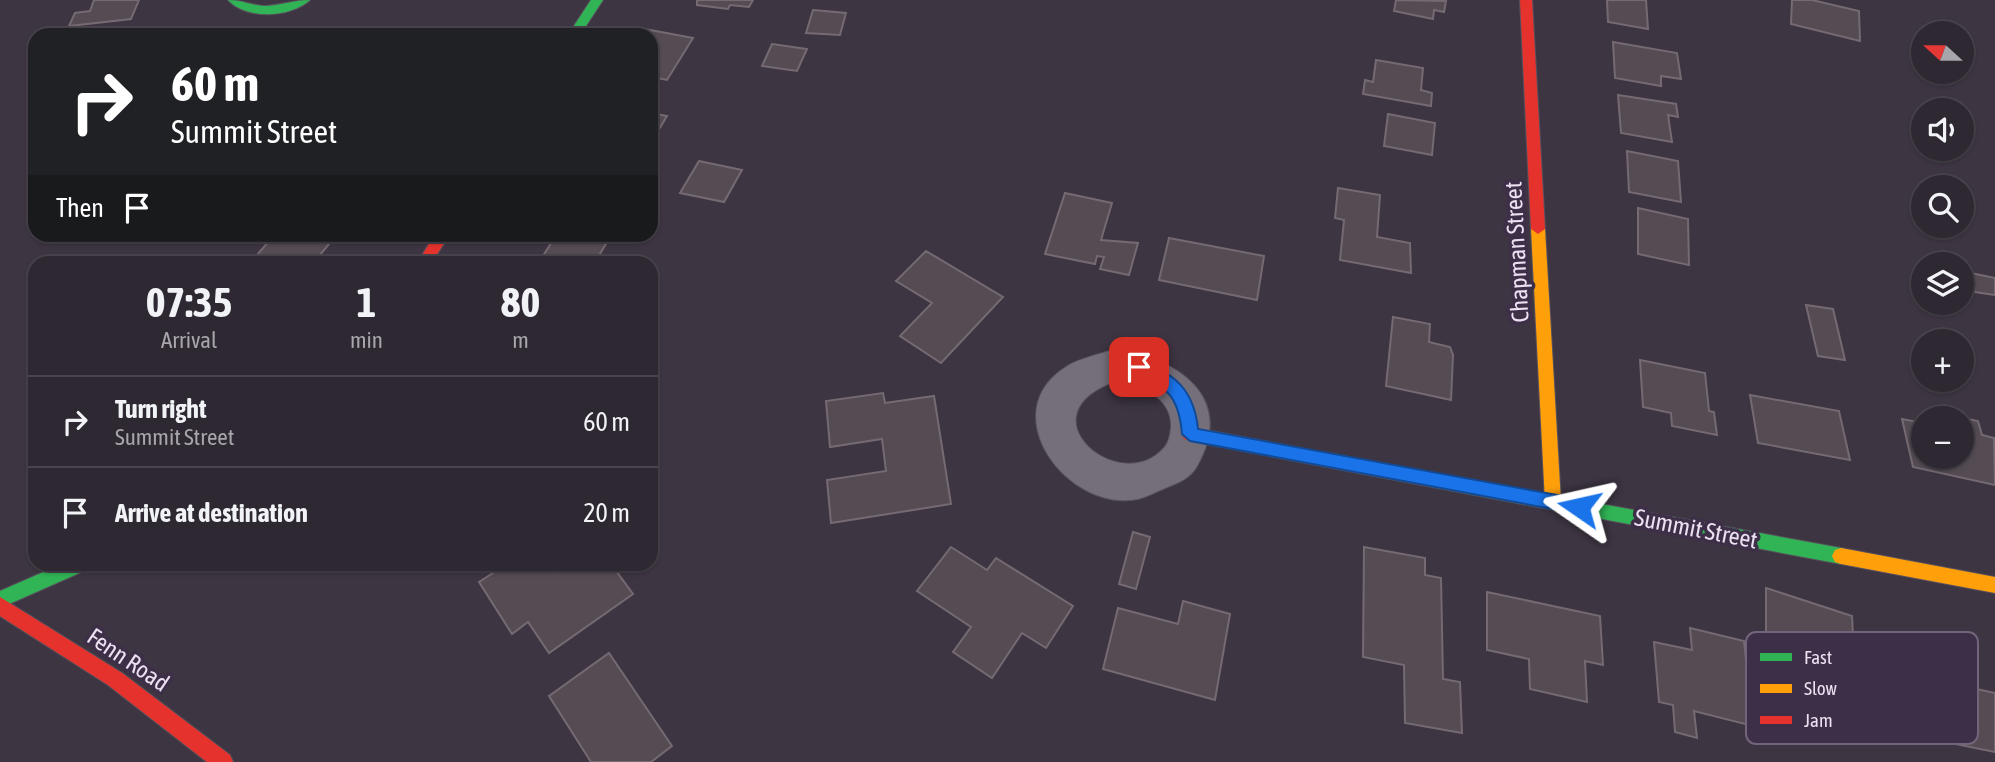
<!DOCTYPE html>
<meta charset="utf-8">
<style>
:root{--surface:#2e2832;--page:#3a343e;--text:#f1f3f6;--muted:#a7a6ac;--line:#49444d}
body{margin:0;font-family:"Asap Condensed",sans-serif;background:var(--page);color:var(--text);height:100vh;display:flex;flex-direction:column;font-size:26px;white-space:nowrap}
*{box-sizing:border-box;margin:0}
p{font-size:23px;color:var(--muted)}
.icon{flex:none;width:38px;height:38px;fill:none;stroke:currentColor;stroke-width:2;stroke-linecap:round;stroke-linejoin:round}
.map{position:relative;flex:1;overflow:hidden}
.panel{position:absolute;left:28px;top:256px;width:630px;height:315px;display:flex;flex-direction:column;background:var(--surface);border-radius:21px;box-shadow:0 2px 5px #0004,0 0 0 2px var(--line)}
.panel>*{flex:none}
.banner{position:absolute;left:28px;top:28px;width:630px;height:214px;border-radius:21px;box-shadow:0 2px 5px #0004,0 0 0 2px var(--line);background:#202124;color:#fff;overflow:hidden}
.needle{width:46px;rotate:291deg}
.buttons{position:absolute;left:1911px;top:21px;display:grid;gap:14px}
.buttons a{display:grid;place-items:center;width:63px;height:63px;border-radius:50%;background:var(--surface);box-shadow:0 2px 5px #0004,0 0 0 2px var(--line);font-size:35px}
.pin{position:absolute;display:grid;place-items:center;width:60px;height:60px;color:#fff;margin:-30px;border-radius:14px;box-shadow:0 4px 10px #0006}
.me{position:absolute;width:77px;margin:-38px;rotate:281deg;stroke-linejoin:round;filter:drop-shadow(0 0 5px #0008)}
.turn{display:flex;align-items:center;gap:24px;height:147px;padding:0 28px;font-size:32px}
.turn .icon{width:91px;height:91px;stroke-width:2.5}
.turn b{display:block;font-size:49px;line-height:60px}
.then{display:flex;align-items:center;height:66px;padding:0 28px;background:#0003;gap:14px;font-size:26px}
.eta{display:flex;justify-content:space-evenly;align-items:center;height:119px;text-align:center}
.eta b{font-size:42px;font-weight:700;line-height:49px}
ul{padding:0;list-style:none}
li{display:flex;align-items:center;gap:21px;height:91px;padding:0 28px;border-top:2px solid var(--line)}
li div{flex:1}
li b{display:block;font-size:26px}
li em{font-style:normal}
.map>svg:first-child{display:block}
.building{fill:#554b53;stroke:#756a72;stroke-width:2}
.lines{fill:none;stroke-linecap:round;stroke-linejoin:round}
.street-casing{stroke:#58515d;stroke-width:2}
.fast-casing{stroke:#58515d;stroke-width:2}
.slow-casing{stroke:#58515d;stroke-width:2}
.jam-casing{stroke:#58515d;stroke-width:2}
.street{fill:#756f79;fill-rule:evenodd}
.fast{fill:#30b455;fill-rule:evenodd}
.slow{fill:#ff9f0a;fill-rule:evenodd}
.jam{fill:#e5322d;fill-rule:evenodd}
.route{fill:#1a73e8;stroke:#114b97;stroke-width:2}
.labels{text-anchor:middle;stroke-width:7;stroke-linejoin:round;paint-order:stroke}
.street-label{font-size:24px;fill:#eae1f1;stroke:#3e2f48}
.key{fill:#3e2f48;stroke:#72647b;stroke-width:2}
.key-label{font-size:19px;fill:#eae1f1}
</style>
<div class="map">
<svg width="1995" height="762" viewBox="0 0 1995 762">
<rect width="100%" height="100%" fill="#3d3542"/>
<g class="building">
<path d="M 94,0 L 139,0 L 131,19 L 69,26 L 75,13 L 90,11 Z"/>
<path d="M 697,0 L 753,0 L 749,7 L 730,5 L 728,9 L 697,5 Z"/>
<path d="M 1396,0 L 1446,1 L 1444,12 L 1434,10 L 1433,19 L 1394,11 Z"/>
<path d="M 1607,0 L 1646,0 L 1648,29 L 1608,22 Z"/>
<path d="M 1792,0 L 1812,0 L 1859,11 L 1860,41 L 1791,24 Z"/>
<path d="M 813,10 L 846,13 L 840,35 L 806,33 Z"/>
<path d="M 645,29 L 693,38 L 667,80 L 651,77 L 651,35 L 641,35 Z"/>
<path d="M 1613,42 L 1677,53 L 1681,79 L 1661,76 L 1661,86 L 1615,78 Z"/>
<path d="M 772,44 L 807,49 L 797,71 L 762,66 Z"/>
<path d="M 1376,60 L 1423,68 L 1421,90 L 1432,93 L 1431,106 L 1363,94 L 1365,80 L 1373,82 Z"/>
<path d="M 1618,95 L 1676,104 L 1678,117 L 1668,115 L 1672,142 L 1621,133 Z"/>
<path d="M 651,113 L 667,116 L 651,143 Z"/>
<path d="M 1388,114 L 1435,123 L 1432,155 L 1384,146 Z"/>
<path d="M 1627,151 L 1678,161 L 1681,202 L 1629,192 Z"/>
<path d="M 699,161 L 742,170 L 724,202 L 680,193 Z"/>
<path d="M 1338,188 L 1380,195 L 1377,237 L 1410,243 L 1411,273 L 1340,260 L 1344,220 L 1335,218 Z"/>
<path d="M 1065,193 L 1112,203 L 1101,240 L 1138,243 L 1129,275 L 1100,269 L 1104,257 L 1097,256 L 1095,264 L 1045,254 Z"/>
<path d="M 1638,208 L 1688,219 L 1689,265 L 1638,254 Z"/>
<path d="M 275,234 L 320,234 L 316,240 L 330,243 L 314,262 L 251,262 Z"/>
<path d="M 557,234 L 612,234 L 595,262 L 539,262 Z"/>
<path d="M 1169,238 L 1264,256 L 1257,300 L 1159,280 Z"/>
<path d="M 926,251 L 1003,297 L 941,363 L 900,336 L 932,303 L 896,281 Z"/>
<path d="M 1971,273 L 1995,278 L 1995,295 L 1975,292 Z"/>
<path d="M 1806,305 L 1833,309 L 1845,360 L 1818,356 Z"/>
<path d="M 1393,317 L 1430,324 L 1429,342 L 1450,347 L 1453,355 L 1451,400 L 1386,386 Z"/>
<path d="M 1640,360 L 1705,373 L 1709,411 L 1714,412 L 1717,435 L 1672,426 L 1671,413 L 1643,407 Z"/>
<path d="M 883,393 L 885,403 L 934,396 L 951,504 L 831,523 L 827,480 L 886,471 L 882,439 L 830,447 L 826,401 Z"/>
<path d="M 1750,395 L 1839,411 L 1850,460 L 1758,443 Z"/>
<path d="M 1944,414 L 1978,421 L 1982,435 L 1994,438 L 1995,485 L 1913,467 L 1902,419 L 1923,423 L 1923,457 L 1962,457 L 1962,418 L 1945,418 Z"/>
<path d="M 1133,532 L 1150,537 L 1136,589 L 1119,584 Z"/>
<path d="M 951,547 L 987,570 L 996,558 L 1073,606 L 1046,648 L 1022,633 L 992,678 L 953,652 L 971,627 L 917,591 Z"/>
<path d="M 1364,547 L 1425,558 L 1425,575 L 1441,578 L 1443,679 L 1460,682 L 1462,733 L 1405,723 L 1404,665 L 1363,657 Z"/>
<path d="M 507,564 L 552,564 L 558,572 L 571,564 L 611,564 L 633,594 L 549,653 L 528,622 L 512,634 L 479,582 Z"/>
<path d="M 1766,588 L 1852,616 L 1855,678 L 1766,649 Z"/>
<path d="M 1487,592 L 1600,616 L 1603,665 L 1585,661 L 1587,702 L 1530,689 L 1529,659 L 1487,650 Z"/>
<path d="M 1183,601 L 1230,614 L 1215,700 L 1103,669 L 1118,608 L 1178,624 Z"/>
<path d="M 1690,628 L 1744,641 L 1753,726 L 1694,711 L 1697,738 L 1675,732 L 1673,705 L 1659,702 L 1654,642 L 1692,650 Z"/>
<path d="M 609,653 L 672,746 L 651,762 L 591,762 L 549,696 Z"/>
<path d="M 1939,681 L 1995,693 L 1995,752 L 1955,744 Z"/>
</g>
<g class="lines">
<g class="street-casing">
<path id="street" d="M 1116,349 C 1178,359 1236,397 1197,466 C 1190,479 1177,483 1163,489 C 1155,492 1147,497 1138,499 C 1068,513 993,413 1066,367 C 1079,358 1101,354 1116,349 ZM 1116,381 C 1142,385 1173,398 1171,428 C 1170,436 1169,442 1164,448 C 1120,498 1020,415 1116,381 Z"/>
</g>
<g class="fast-casing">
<g id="fast">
<path d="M 228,0 C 242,0 253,6 266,6 C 281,5 295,0 310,0 C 290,18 247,20 228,0 Z"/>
<path d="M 591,0 L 603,0 L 580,35 L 568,35 Z"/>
<path d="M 1427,472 L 1841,548 L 1847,550 L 1850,556 L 1847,562 L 1841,564 L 1427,486 L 1421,484 L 1419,479 L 1421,474 Z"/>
<path d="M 62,564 L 89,564 L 86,570 L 0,608 L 0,591 Z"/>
</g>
</g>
<g class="slow-casing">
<g id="slow">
<path d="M 1538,224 L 1545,229 L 1561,502 L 1559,507 L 1553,510 L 1547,507 L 1545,502 L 1531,229 Z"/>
<path d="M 1841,548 L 1995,577 L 1995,593 L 1841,564 L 1835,562 L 1832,556 L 1835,550 Z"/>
</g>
</g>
<g class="jam-casing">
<g id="jam">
<path d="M 1520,0 L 1532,0 L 1545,229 L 1538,234 L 1531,229 Z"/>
<path d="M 435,234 L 450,234 L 432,262 L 418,262 Z"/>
<path d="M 1190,427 L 1427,472 L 1433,474 L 1435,479 L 1433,484 L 1427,486 L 1190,441 L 1184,439 L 1182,434 L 1184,429 Z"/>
<path d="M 0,597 L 122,673 L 230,755 L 233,762 L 207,762 L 108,685 L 0,616 Z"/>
</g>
</g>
<use href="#street" class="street"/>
<use href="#fast" class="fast"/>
<use href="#slow" class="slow"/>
<use href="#jam" class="jam"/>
</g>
<path class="route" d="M 1139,361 C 1175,373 1194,390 1198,429 L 1579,499 L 1587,507 L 1579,514 L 1190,441 L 1182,434 C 1179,397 1168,387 1133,372 L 1131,367 Z"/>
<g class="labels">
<g class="street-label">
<text transform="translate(1517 252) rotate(-93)" y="8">Chapman Street</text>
<text transform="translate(1696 529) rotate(11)" y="8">Summit Street</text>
<text transform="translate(128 660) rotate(34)" y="8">Fenn Road</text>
</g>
</g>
<rect x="1746" y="632" width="232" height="112" rx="10" class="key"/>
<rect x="1760" y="653" width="32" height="8" fill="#30b455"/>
<rect x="1760" y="684" width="32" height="9" fill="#ff9f0a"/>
<rect x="1760" y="716" width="32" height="8" fill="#e5322d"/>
<g class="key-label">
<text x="1804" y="664">Fast</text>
<text x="1804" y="695">Slow</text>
<text x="1804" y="727">Jam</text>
</g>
</svg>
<div class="buttons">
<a><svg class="needle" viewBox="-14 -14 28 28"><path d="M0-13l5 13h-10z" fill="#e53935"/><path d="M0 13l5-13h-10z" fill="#a7a6ac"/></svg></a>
<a><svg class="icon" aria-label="sound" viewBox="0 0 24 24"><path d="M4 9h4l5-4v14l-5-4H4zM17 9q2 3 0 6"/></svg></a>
<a><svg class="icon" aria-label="search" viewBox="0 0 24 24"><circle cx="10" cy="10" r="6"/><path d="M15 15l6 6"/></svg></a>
<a><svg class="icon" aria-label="layers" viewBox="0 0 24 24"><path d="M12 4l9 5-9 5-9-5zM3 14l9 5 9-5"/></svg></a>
<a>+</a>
<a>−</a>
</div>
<div class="pin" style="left:1139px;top:367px;background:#d93025"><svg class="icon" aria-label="arrive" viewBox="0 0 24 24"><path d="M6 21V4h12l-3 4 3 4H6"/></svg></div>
<svg class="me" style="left:1579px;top:507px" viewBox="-20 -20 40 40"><path d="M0-17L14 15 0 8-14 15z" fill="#1a73e8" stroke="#fff" stroke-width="4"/></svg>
<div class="banner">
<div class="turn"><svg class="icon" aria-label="right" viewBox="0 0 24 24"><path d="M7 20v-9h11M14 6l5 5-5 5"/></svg><div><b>60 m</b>Summit Street</div></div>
<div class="then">Then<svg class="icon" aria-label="arrive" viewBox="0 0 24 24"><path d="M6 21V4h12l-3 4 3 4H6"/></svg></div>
</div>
<section class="panel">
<div class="eta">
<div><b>07:35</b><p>Arrival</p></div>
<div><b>1</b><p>min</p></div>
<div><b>80</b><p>m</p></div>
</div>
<ul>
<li><svg class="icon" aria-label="right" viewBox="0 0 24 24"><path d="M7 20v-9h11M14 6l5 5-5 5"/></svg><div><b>Turn right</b><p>Summit Street</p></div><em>60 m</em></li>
<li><svg class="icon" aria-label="arrive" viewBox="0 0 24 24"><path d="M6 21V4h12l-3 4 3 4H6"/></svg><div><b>Arrive at destination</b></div><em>20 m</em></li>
</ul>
</section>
</div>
